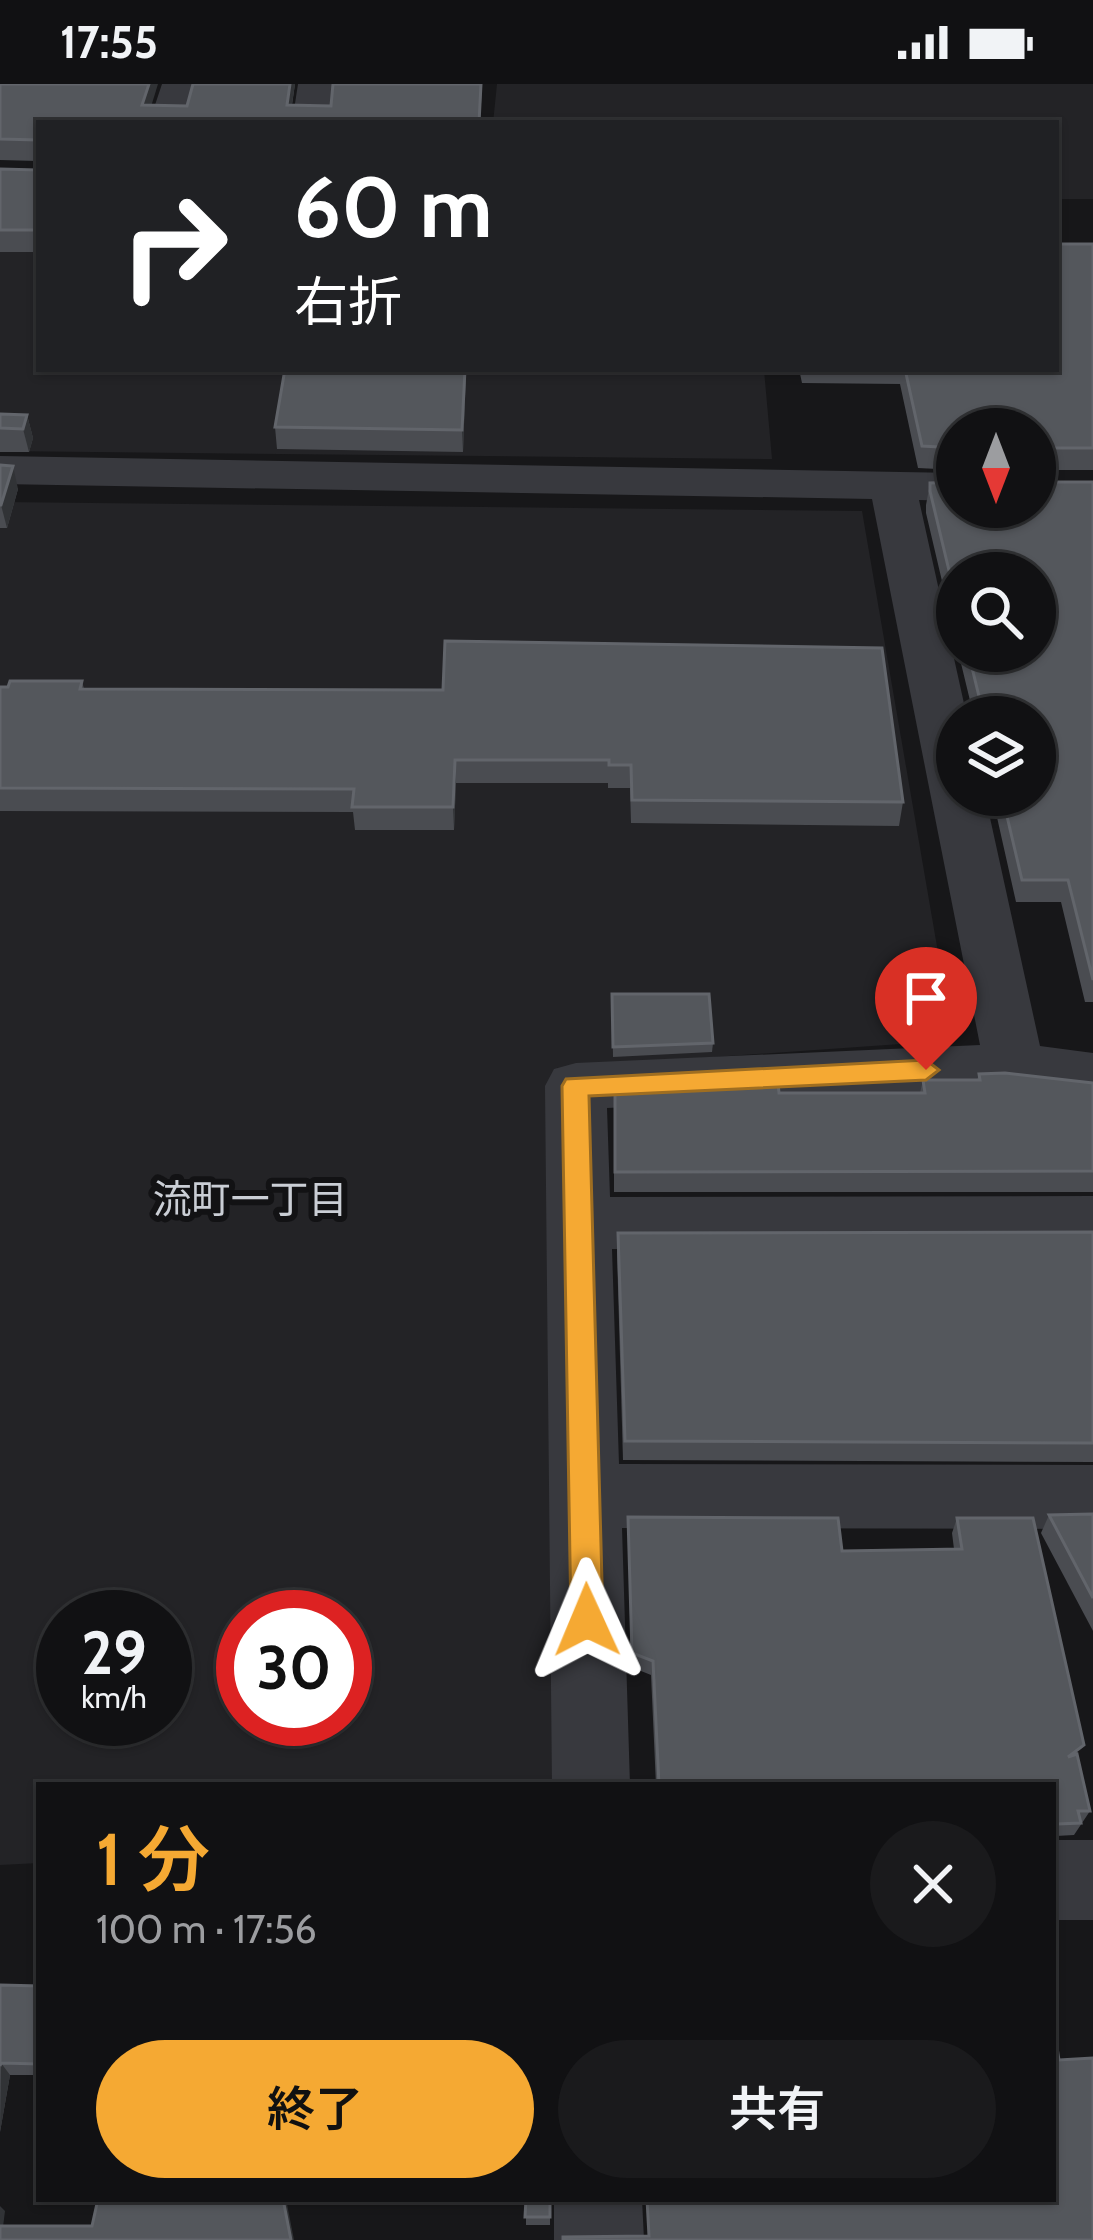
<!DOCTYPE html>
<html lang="ja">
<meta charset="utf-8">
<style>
:root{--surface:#111113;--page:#1a1a1c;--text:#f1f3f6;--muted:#9c9da0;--line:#303133;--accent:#f5a933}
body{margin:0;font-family:Cabin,"Noto Sans JP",sans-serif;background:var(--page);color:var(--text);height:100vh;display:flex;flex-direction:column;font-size:45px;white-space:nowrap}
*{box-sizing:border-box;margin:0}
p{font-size:39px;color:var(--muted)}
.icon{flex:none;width:66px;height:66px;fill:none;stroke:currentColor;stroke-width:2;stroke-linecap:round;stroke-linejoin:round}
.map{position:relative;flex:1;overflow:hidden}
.sheet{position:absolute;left:36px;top:1698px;width:1020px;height:420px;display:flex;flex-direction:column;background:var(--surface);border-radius:0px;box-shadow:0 3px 9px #0004,0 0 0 3px var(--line)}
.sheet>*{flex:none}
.guide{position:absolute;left:36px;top:36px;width:1023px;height:252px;border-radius:0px;box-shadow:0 3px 9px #0004,0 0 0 3px var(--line);background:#202124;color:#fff;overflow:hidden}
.needle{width:78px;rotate:180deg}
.controls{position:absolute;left:936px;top:324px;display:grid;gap:24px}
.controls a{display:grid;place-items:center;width:120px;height:120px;border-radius:50%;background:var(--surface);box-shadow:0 3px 9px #0004,0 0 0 3px var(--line);font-size:60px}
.speed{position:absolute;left:36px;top:1506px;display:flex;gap:24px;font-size:60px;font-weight:700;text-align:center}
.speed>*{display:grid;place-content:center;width:156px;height:156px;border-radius:50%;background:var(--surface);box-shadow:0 3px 9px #0004,0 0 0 3px var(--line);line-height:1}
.speed small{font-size:30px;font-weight:400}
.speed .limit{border:18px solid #d22;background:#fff;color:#111}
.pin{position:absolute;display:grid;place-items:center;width:102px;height:102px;color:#fff;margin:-123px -51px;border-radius:50% 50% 50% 0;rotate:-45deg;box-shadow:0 0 12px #0007}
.pin .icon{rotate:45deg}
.me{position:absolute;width:132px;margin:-66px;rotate:359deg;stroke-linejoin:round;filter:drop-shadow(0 0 9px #0008)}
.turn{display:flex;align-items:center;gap:42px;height:252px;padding:0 60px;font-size:54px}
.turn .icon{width:156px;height:156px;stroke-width:2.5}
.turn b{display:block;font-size:84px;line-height:102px}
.round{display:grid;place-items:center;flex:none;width:126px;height:126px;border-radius:63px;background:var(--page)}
.overview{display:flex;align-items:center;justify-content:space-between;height:204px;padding:0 60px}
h1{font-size:72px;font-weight:600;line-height:90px;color:var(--accent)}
.action{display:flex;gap:24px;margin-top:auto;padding:24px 60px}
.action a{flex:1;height:138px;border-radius:72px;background:var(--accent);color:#111;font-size:48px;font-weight:600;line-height:138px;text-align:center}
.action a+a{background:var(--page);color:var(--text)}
.status{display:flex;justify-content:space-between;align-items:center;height:84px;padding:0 60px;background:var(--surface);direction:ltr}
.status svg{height:33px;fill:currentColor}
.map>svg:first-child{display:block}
.built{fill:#232326;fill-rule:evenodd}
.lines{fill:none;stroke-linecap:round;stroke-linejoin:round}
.minor{fill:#38393e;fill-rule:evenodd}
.wall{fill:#4a4c51}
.shaded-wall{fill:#313336}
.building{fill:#54575c;stroke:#62656b;stroke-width:3}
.route{fill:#f5a933;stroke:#9f6e21;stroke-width:3}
.labels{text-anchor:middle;stroke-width:12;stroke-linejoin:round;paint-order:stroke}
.neighbourhood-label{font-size:39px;fill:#caced5;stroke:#121214}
</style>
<div class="status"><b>17:55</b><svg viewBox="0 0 49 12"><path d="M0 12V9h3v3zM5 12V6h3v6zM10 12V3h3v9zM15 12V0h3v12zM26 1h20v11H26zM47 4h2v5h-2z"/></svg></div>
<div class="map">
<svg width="1093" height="2156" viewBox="0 0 1093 2156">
<rect width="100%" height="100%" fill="#171719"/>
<g class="built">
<path d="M 497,0 L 1093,0 L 1093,115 L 1056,115 L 1056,39 L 493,39 Z"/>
<path d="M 0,104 L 39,104 L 39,285 L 827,285 L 827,287 L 764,286 L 772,375 L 0,367 Z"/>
<path d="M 0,418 L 862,427 L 950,938 L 929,958 L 557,984 L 557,1701 L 39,1701 L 39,1779 L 0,1781 ZM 63,1533 L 165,1533 L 165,1635 L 63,1635 ZM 243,1533 L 345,1533 L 345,1635 L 243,1635 Z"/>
</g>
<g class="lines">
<g class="minor">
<path d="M 162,0 L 198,0 L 187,39 L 149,39 Z"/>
<path d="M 298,0 L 334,0 L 330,39 L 292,39 Z"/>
<path d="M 0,372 L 957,389 L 957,417 L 919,416 L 967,633 L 957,633 L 957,711 L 985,711 L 1040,962 L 1093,969 L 1093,1015 L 1014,1005 L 607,1024 L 610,1113 L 1093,1112 L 1093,1164 L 612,1165 L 619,1380 L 1093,1381 L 1093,1445 L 622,1444 L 630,1701 L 552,1701 L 545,1002 L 554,985 L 576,979 L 980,961 L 872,415 L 0,400 Z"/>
<rect x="1053" y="1756" width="40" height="80"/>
<path d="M 554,2115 L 642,2115 L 644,2156 L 554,2156 Z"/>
</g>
</g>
<g class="wall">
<path d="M 0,0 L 152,21 L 187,22 L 193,0 L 295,0 L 292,21 L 331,22 L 482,0 L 480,39 L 39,39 L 39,168 L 0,168 L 0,85 L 38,86 L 38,77 L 0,76 Z"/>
<path d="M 1093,160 L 1093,386 L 1037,386 L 1037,398 L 1093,398 L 1093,918 L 1085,918 L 1061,818 L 1016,818 L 992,711 L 1035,711 L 1035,633 L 974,633 L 958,567 L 1035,567 L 957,489 L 957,561 L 926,429 L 926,421 L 930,399 L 1035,423 L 957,345 L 957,386 L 918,384 L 900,300 L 802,299 L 799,285 L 1056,285 Z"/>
<path d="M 285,285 L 590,285 L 590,290 L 466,288 L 463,368 L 277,365 L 275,343 Z"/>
<path d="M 0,330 L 27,331 L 33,354 L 29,368 L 0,368 Z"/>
<path d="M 0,381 L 18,405 L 7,444 L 0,444 Z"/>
<path d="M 82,597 L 84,605 L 443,606 L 903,718 L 899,742 L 631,739 L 630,704 L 608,704 L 608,699 L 456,699 L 454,746 L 355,746 L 353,728 L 0,727 L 0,603 Z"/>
<path d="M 612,910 L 713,959 L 712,968 L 613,973 Z"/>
<path d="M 979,990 L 1093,999 L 1093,1108 L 614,1108 L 614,1028 L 779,1009 L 920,1009 L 923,996 L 977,996 Z"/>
<path d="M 1093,1148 L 1093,1378 L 623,1376 L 617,1169 L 618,1149 Z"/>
<path d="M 1093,1430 L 1093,1547 L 1041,1449 L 1049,1431 Z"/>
<path d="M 628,1433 L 842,1467 L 954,1465 L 952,1449 L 957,1434 L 1078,1672 L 1090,1727 L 1074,1751 L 1056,1752 L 1056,1763 L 1053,1768 L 1053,1701 L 656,1701 L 651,1591 L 631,1583 Z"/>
<path d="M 0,1901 L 39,1902 L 39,1991 L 10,1991 L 0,2048 Z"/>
<rect x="526" y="2115" width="24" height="26"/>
</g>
<g class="shaded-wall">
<path d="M 149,0 L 158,0 L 146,39 L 142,21 Z"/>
<path d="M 290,0 L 295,0 L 289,39 L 287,21 Z"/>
<path d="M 465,285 L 466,285 L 463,368 L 462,346 Z"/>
<path d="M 27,331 L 33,354 L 29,368 L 23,345 Z"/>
<path d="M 13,382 L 18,405 L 7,444 L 1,421 Z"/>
<path d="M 455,676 L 456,699 L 454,746 L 453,723 Z"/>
<path d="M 1,1979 L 10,1991 L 0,2048 Z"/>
<path d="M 283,2115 L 286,2115 L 294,2156 L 291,2156 Z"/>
<path d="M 0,2122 L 5,2127 L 2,2151 L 0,2149 Z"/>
</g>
<g class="building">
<path d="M 0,0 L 149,0 L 142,21 L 187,22 L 193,0 L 290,0 L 287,21 L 331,22 L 333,0 L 481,0 L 479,39 L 39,39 L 39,146 L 0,146 L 0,85 L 38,86 L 38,56 L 0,55 Z"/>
<path d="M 1056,160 L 1093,160 L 1093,364 L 1037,364 L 1037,398 L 1093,398 L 1093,896 L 1068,796 L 1022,796 L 1002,711 L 1035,711 L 1035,633 L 984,633 L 968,567 L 1035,567 L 1035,489 L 957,489 L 957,520 L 930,407 L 930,399 L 957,398 L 957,423 L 1035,423 L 1035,345 L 957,345 L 957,364 L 922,362 L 905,285 L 1056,285 Z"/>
<path d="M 285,285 L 465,285 L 462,346 L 275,343 Z"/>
<path d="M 0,330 L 27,331 L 23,345 L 0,344 Z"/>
<path d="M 0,381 L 13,382 L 1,421 L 0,421 Z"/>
<path d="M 445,557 L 882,564 L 903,718 L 632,716 L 631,681 L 609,681 L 609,676 L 455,676 L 453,723 L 352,723 L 354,705 L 0,704 L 0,603 L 8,603 L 10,597 L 82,597 L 80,605 L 443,606 Z"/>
<path d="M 612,910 L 709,910 L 713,959 L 613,963 Z"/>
<path d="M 1005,989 L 1093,999 L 1093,1087 L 615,1088 L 615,1007 L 778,999 L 779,1009 L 925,1009 L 923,996 L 980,996 L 979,990 Z"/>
<path d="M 1093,1148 L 1093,1359 L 625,1357 L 618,1149 Z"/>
<path d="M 1093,1430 L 1093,1514 L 1049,1431 Z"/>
<path d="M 628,1433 L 838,1434 L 842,1467 L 962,1465 L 957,1434 L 1033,1434 L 1084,1661 L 1068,1673 L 1077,1670 L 1090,1727 L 1078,1727 L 1081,1739 L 1057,1740 L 1056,1763 L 1053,1763 L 1053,1701 L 659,1701 L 653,1577 L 632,1569 Z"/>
<path d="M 0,1901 L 39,1902 L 39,1980 L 1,1979 L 0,1982 Z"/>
<path d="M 1053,1938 L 1059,1976 L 1093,1974 L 1093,2156 L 563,2156 L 563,2153 L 649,2152 L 647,2115 L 1053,2115 Z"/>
<path d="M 98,2115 L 283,2115 L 291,2156 L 0,2156 L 0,2142 L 92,2142 Z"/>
<path d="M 526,2115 L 550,2115 L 550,2133 L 525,2133 Z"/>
</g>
<path class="route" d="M 926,976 L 939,986 L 926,996 L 589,1012 L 603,1536 L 598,1546 L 587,1551 L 576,1546 L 571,1536 L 562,1002 L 566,995 Z"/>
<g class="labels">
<g class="neighbourhood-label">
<text x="250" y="1129">流町一丁目</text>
</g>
</g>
</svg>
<div class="controls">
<a><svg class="needle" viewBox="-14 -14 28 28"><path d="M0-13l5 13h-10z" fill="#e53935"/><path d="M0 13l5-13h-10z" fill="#9c9da0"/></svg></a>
<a><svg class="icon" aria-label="search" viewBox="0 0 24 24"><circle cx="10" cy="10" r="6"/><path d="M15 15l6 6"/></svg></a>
<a><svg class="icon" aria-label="layers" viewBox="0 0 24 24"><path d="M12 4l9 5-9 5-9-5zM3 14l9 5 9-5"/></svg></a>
</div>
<div class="speed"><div>29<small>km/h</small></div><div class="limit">30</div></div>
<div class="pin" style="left:926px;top:986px;background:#d93025"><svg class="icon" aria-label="arrive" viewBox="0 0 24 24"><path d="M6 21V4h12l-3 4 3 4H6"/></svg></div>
<svg class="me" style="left:587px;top:1536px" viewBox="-20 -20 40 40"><path d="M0-17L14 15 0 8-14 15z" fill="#f5a933" stroke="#fff" stroke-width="4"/></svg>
<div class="guide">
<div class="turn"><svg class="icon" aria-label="right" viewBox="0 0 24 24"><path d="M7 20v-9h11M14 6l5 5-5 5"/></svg><div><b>60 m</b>右折</div></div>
</div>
<section class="sheet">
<div class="overview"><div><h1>1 分</h1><p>100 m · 17:56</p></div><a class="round"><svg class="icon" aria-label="close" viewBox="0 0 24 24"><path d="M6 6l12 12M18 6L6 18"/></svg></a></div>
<div class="action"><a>終了</a><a>共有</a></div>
</section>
</div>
